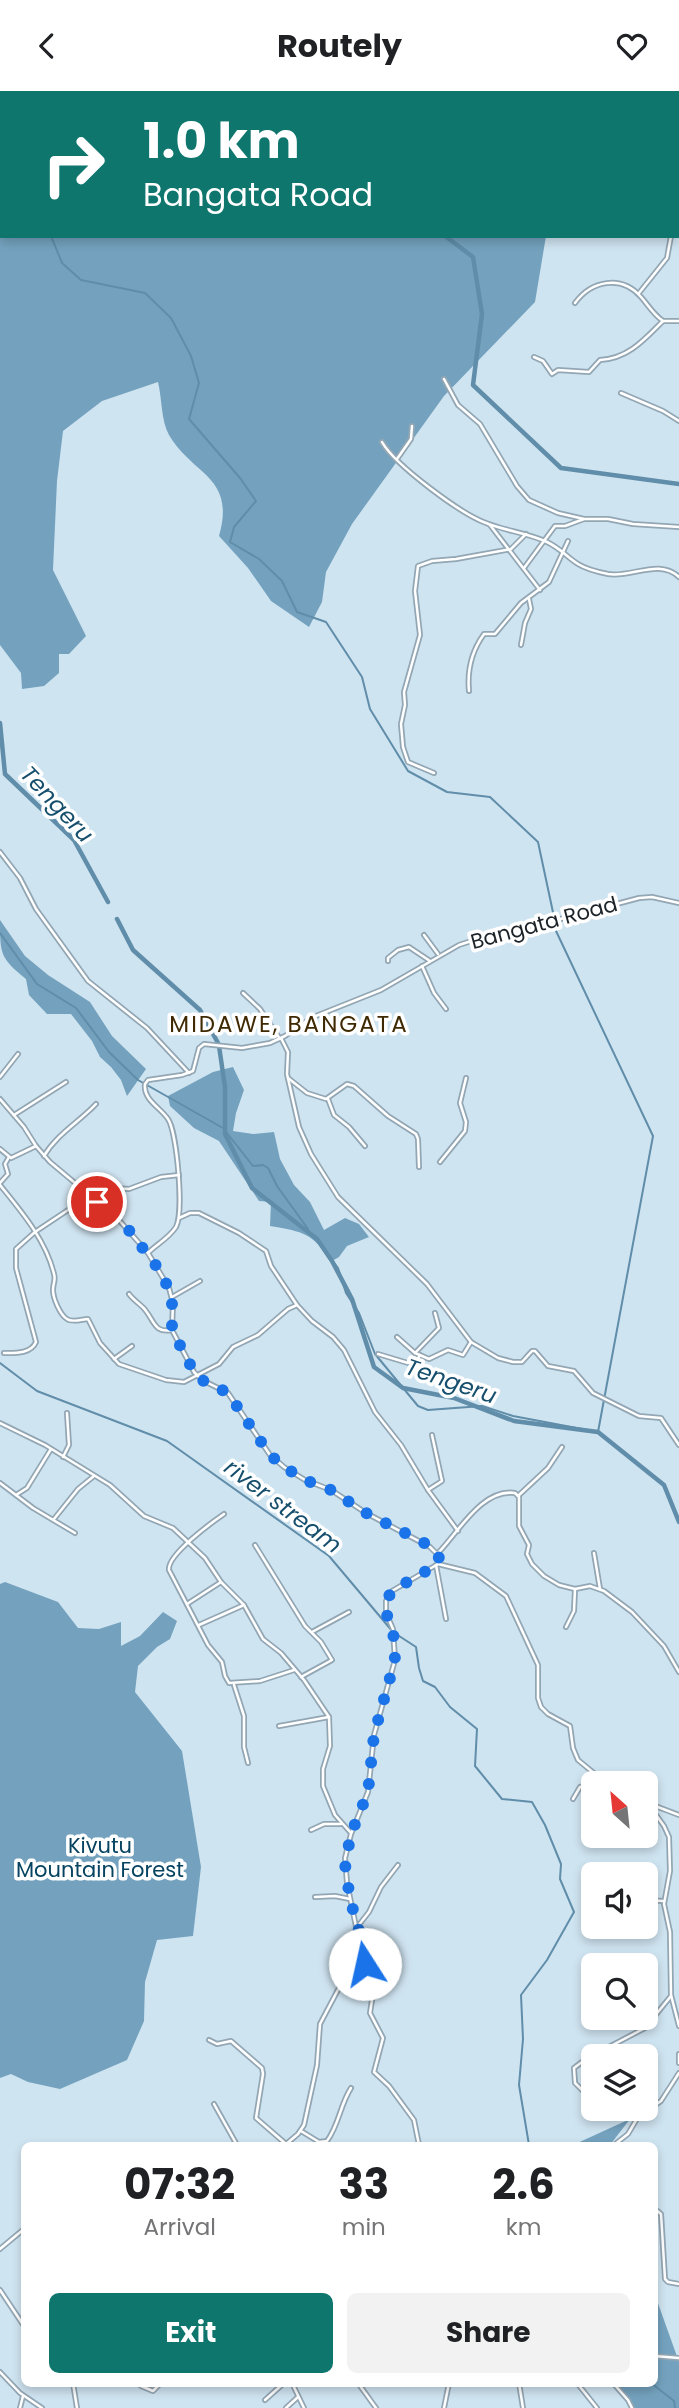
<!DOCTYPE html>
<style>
:root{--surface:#fff;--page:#f2f2f2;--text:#202124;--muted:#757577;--accent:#0f766e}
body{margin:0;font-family:Poppins,sans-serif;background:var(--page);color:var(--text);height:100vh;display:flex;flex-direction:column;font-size:26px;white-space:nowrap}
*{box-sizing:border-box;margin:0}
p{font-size:23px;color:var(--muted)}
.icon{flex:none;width:38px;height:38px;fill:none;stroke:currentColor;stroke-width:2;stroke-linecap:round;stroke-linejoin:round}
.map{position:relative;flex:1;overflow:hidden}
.drawer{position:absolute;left:21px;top:2051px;width:637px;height:245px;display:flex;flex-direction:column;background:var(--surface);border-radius:10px;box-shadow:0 4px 10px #0003}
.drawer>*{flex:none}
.hud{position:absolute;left:0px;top:0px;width:679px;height:147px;box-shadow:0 4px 10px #0003;background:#0f766e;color:#fff;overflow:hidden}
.needle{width:46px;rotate:333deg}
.controls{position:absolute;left:581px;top:1680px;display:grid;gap:14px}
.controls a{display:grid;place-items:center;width:77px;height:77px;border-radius:10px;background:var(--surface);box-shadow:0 4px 10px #0003;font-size:35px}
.pin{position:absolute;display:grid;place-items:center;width:60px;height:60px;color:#fff;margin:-30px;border:4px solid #fff;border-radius:50%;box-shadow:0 2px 7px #0007}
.me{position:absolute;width:77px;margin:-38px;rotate:350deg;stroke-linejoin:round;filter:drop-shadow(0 0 5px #0008)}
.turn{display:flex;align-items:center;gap:24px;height:147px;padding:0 28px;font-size:32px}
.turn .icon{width:91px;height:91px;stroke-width:2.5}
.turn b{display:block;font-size:49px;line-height:60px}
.eta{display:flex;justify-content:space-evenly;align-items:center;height:119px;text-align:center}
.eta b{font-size:42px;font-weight:700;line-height:49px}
.primary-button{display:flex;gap:14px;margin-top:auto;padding:14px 28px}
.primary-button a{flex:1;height:80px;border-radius:10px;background:var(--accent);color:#fff;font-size:28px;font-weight:700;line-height:80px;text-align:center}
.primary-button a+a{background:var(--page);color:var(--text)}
header{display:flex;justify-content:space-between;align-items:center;height:91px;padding:0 28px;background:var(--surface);font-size:32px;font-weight:700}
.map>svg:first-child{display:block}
.forest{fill:#74a2be}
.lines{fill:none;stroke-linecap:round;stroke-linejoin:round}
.stream{stroke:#608da9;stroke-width:2}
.river{stroke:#608da9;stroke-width:4.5}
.street-casing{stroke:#93a6b3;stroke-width:6}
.street{stroke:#fff;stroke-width:2.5}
.route{stroke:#1a73e8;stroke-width:12;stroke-dasharray:0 21.6}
.labels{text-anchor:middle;stroke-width:7;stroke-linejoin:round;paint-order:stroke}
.street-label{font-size:21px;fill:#1c2328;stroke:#fff}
.park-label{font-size:21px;fill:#054361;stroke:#fff}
.water-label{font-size:23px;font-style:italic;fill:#164f6d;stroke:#fff}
.neighbourhood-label{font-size:23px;letter-spacing:2px;fill:#3e2902;stroke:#fff}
</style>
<header><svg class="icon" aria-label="back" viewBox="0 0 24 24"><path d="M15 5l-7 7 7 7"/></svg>Routely<svg class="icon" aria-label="heart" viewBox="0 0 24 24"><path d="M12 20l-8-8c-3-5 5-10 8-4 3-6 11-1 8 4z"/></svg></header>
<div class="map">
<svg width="679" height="2317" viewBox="0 0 679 2317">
<rect width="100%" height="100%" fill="#cfe4f1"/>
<g class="forest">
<path d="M 0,0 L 570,0 L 2,2 L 2,145 L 546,145 L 535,211 L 444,305 L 352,433 L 326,481 L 322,511 L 309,536 L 271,510 L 248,477 L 219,445 C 236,385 193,385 169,344 C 161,330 162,307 158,291 L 102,310 L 63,340 L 57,390 L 53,479 L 86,545 L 69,563 L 59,563 L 59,582 L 44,595 L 22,598 L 21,582 L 0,554 Z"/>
<path d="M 0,829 L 25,865 L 48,884 L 90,911 L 112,945 L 146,978 L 127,1005 L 121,989 L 111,976 L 100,966 L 92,950 L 71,923 L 47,923 L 29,904 L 26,888 C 0,867 0,863 0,829 Z"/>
<path d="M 233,976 L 244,999 L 236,1022 L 233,1040 L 253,1043 L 274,1041 L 280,1068 L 294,1094 L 310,1111 L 324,1139 L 345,1127 L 359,1133 L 369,1146 L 347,1155 L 339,1166 L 332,1170 C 311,1142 305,1141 270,1135 L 271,1111 L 259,1110 L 219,1050 L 194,1037 L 170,1015 L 168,1005 L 213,981 Z"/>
<path d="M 5,1491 L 58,1511 L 78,1537 L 99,1538 L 121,1531 L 121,1555 L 140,1545 L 163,1521 L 177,1530 L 170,1548 L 157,1556 L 138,1575 L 135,1601 L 182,1660 L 201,1776 L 193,1845 L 157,1849 L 145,1891 L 144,1930 L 127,1969 L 60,1998 L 28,1991 L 11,1983 L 0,1987 L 0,1493 Z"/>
<path d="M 630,2028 L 610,2054 L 573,2054 Z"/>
<path d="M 655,2204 L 679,2271 L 679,2317 L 631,2317 L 616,2293 L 654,2292 Z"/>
</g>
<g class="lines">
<g class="stream">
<path d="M 25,2 L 27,0"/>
<path d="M 51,145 L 62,172 L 81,189 L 145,202 L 171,227 L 191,265 L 199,292 L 189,328 L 240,387 L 256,410 L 234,436 L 230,451 L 259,468 L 282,490 L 297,521 L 326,531 L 362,586 L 370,618 L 408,680 L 447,701 L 490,706 L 538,751 L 554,826"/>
<path d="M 0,842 L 37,893 L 76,917 L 109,961 L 138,989 L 223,1037 L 253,1075 L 263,1074 L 268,1077 L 277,1095 L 308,1138"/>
<path d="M 319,1152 L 338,1177 L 346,1202 L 359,1222 L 375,1263 L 418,1315 L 428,1319 L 482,1315 L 513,1325 L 598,1341 L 653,1045 L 556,840 L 555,832"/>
<path d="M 0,1272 L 37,1300 L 167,1350 L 329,1465 L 393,1541 L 416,1556 L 419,1577 L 423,1590 L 435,1596 L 450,1616 L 477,1638 L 475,1675 L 502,1708 L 532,1711 L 545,1734 L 561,1773 L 560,1788 L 574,1821 L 547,1869 L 521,1904 L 523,1948 L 519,1994 L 529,2054"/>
<path d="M 651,2292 L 674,2310 L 675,2317"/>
</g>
<g class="river">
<path d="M 360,0 L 361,2"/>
<path d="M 445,145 L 473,166 L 482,223 L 473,294 L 561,377 L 679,393"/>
<path d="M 0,632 L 5,683 L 74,749 L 108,811"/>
<path d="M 117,828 L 133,859 L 200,919 L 218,952"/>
<path d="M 219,955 L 225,996 L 225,1043 L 252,1097 L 317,1148 L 332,1170 L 352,1208 L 374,1276 L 403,1297 L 454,1307 L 514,1330 L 598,1341 L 664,1394 L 679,1431"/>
</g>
<g class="street-casing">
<g id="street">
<path d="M 677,124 L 679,123"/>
<path d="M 639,202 L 667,167 L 671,145"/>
<path d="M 575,212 C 591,190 621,183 641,206 C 649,215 653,223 663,230"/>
<path d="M 534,266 L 543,270 L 552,283 L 558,279 L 589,281 L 600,269 C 628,268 645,248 663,230 L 679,230"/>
<path d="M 444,288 L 458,314 L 480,333 L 517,395 L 529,409 L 558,422 L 584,428 L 608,428 L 633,433 L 679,436"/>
<path d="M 621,302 L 663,320 L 679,330"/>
<path d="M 382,351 C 395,374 461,423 486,432 C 506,440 528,442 547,451 C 560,457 567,466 578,473 C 586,478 598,481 608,483 C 632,487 659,467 679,486"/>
<path d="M 397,368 L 411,348 L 412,335"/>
<path d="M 490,434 L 540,499"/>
<path d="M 524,477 L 555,435 L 565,435 L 584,428"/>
<path d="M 521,554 L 525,532 L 531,518 L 529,508"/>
<path d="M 469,600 C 467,579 471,561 484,543 L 495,543 L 521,512 L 549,491 L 568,450"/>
<path d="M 434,682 L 408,671 L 403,656 L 401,633 L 405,614 L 404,601 L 420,544 L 415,500 L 418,475 L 432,470 L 456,468 L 511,458 L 526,443"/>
<path d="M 0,761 L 20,787 L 36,818 L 88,890 L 147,937 L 189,982"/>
<path d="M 424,844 L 438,863"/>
<path d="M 388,870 L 388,867 L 398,859 L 409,856 L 430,870"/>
<path d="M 422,875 L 434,902 L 446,918"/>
<path d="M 243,902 L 260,918 L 280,948"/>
<path d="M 281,947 L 288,961 L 287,983 L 299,1036 L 311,1063 L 338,1106 L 427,1193 L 471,1251 L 498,1267 L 513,1271 L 522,1271 L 532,1260 L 535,1260 L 548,1275 L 574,1280 L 593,1302 L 639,1325 L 661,1327 L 679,1354"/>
<path d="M 0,986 L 18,963"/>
<path d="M 288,987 L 307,1002 L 326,1008 L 347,993 L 354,995 L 388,1025 L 416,1043 L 418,1048 L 419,1076"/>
<path d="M 0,1008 L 24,1036 L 36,1055 L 50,1071 L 118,1128 L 148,1162 L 169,1197 L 173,1212 L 172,1239 L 194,1281 L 202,1289 L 228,1302 L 270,1364 L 284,1376 L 305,1389 L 331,1399 L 366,1422 L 430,1456 L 439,1465 L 438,1473 L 392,1500 L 386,1510 L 386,1522 L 393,1538 L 395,1569 L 374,1644 L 368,1701 L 351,1743 L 345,1767 L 347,1792 L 359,1850 L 350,1876 L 320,1933 L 317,1974 L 304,2034 L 298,2043 L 285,2054"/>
<path d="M 328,1008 L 334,1024 L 349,1036 L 365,1055"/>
<path d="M 14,1024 L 66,991"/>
<path d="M 0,1058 L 11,1067 L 36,1055"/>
<path d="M 44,1065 C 57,1043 79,1031 96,1013"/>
<path d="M 440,1071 L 465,1040 L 466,1031 L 460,1012 L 466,987"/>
<path d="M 0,1092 L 8,1083 L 5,1073 L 9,1066"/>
<path d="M 0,1094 C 21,1120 46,1149 54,1183 C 56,1189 53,1192 53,1199 C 53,1207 60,1224 67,1228 C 72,1232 83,1228 88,1228 L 100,1252 L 119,1273 L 166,1289 L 184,1291 L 219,1273 L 233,1256 L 258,1244 L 288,1218 L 297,1214"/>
<path d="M 96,1108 L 115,1097 L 129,1098 L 161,1086 L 179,1084"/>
<path d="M 179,1127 L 190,1122 L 199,1122 L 239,1142 L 266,1160 L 271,1175 L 297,1214 L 312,1230 L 333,1246 L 344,1259 L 375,1321 L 401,1354 L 428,1399 L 458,1440"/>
<path d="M 148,1162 C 157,1153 169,1147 176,1136 C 184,1121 177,1041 168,1028 C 160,1016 143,1009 145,993 L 148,989 L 182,984 L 193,980 L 199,957 L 204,953 L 242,957 L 270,952 L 285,945 L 311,927 L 381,899 L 459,854 L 508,838 L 538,834 L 639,807 L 652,806 L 679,812"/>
<path d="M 129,1203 C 134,1210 142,1214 146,1220 C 155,1232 155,1242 172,1239"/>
<path d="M 172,1206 L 200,1190"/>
<path d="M 397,1246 L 415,1262 L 429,1268 L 448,1259 L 463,1264 L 471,1251"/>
<path d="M 4,1262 C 15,1262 31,1263 36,1251 L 16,1177 L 16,1158 L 35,1141 L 89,1105"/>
<path d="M 415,1262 L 439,1237 L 435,1222"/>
<path d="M 378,1263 L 408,1272 L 416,1271 L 420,1264"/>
<path d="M 114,1268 L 132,1255"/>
<path d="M 0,1332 L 45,1354 L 110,1394 L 144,1425 L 173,1437 L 205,1467 L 221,1491 L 244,1514 L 263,1548 L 281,1562 L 304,1589 L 329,1626 L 330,1655 L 323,1678 L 323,1695 L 335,1724 L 351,1742"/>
<path d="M 63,1366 L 69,1354 L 67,1322"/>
<path d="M 0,1392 L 33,1417 L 75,1442"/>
<path d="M 428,1399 L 442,1390 L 432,1344"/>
<path d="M 16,1404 L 27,1397 L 51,1358"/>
<path d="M 518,1405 L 548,1377 L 562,1356"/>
<path d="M 224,1423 C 211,1432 167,1464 169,1479 L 208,1554 L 222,1571 L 225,1585 L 229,1592 L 260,1590 L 294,1579"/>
<path d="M 54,1428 L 78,1398 L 94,1385"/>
<path d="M 255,1454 L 305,1535 L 321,1551 L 332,1569 L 301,1586"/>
<path d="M 438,1462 C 458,1442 482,1397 515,1402 L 519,1406 L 519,1435 L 529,1454 L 527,1463 L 532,1473 L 544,1485 L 559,1494 L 575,1498 L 590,1495 L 604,1500 L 632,1521 L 664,1555 L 679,1581"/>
<path d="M 594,1462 L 600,1498"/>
<path d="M 438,1473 L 475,1482 L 506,1505 L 538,1574 L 538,1607 L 541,1616 L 548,1623 L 570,1635 L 573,1657 L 578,1669 L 606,1692"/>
<path d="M 436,1474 L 446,1528"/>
<path d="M 187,1513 L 221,1491"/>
<path d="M 199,1534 L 244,1514"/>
<path d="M 566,1536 L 574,1520 L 575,1498"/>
<path d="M 312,1541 L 349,1521"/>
<path d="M 234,1594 L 244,1625 L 244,1656 L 248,1672"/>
<path d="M 279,1635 L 329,1626"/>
<path d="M 573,1708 L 580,1696 L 589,1694 L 599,1687"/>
<path d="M 646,1710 L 664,1735 L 669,1746 L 670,1780 L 664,1813 L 670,1841 L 671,1904 L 679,1935"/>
<path d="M 650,1713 L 679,1724"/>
<path d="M 311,1739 L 324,1733 L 341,1733"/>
<path d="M 315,1806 L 335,1805 L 350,1808"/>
<path d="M 646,1809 L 663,1810"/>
<path d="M 358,1835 L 369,1821 L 381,1796 L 398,1774"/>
<path d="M 357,1860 L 374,1896 L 370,1922 L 383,1947 L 374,1981 L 389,1995 L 414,2029 L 419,2054"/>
<path d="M 354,1895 L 368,1881"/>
<path d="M 209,1949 L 217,1953 L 231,1950 L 262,1977 L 263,1983 L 256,2027 L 286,2053"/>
<path d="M 679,1963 L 679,1972"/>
<path d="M 593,2010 L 575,1992 L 574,1977 L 586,1968 L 645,1937 L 671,1905"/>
<path d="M 214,2013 L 237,2054"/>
<path d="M 301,2040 L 319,2051 L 327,2050 C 339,2034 340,2014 351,1997"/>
<path d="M 614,2054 L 628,2043 L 638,2026 L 661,2010 L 679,1982"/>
<path d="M 654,2117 L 661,2123 L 665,2188 L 668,2191 L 679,2193"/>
<path d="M 0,2158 L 24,2138"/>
<path d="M 0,2199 L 24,2235"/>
<path d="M 654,2265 L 679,2267"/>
<path d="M 0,2281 L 20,2302 L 42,2317"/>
<path d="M 73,2292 L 77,2317"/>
<path d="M 292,2292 L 304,2317"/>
<path d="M 358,2292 L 376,2317"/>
<path d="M 519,2292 L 523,2317"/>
<path d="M 577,2292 L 597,2317"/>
<path d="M 613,2292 L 628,2309 L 632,2317"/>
<path d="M 141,2295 L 153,2300 L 161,2292"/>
<path d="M 265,2309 L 284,2292"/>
<path d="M 20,2317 L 23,2305"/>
<path d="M 286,2317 L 298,2306"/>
<path d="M 444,2317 L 449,2292"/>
</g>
</g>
<use href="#street" class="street"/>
</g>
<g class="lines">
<path class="route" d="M 97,1111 L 128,1138 L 161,1181 L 172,1206 L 172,1239 L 195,1283 L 202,1289 L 228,1302 L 270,1364 L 284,1376 L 305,1389 L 331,1399 L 366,1422 L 430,1455 L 439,1465 L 438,1473 L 392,1500 L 386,1510 L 386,1522 L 393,1538 L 395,1569 L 374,1644 L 368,1701 L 351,1743 L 345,1773 L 350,1808 L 359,1840 L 357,1860 L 365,1873"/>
</g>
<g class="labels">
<g class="street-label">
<text transform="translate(544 832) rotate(-15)" y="7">Bangata Road</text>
</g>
<g class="park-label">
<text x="100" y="1762">Kivutu<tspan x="100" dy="24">Mountain Forest</tspan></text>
</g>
<g class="water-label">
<text transform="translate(57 713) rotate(47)" y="8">Tengeru</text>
<text transform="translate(451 1290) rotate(19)" y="8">Tengeru</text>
<text transform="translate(283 1415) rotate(37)" y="8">river stream</text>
</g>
<g class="neighbourhood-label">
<text x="289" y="941">MIDAWE, BANGATA</text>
</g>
</g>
</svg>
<div class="controls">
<a><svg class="needle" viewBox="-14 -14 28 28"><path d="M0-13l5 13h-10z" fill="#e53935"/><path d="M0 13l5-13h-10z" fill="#757577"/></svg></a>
<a><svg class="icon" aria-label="sound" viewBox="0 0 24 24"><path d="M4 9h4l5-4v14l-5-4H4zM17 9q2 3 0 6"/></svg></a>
<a><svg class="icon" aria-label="search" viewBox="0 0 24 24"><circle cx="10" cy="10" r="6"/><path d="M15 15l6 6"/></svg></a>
<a><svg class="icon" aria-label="layers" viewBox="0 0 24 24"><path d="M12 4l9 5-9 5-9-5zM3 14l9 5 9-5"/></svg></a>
</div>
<div class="pin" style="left:97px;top:1111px;background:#d93025"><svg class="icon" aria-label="arrive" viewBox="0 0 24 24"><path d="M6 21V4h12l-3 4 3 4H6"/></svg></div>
<svg class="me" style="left:365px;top:1873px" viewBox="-20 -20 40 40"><circle r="19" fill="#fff"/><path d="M0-13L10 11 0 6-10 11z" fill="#1a73e8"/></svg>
<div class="hud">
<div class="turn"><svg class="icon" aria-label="right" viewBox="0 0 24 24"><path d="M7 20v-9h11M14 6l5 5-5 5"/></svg><div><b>1.0 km</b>Bangata Road</div></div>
</div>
<section class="drawer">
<div class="eta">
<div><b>07:32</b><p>Arrival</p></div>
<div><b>33</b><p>min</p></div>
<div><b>2.6</b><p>km</p></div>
</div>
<div class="primary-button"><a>Exit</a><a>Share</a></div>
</section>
</div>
